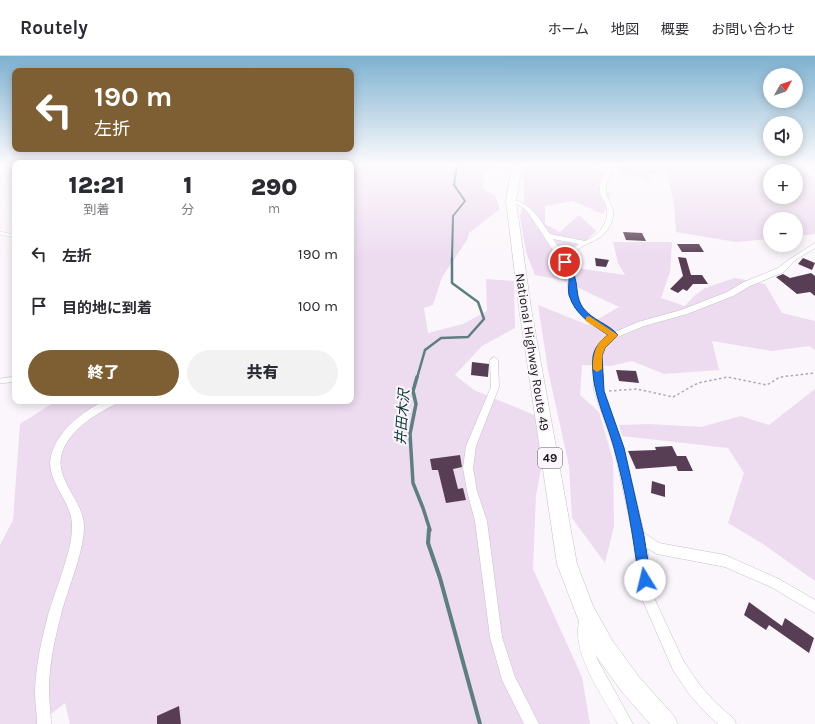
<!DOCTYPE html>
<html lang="ja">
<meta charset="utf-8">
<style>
:root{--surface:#fff;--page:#f2f2f3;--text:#2b2b33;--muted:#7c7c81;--line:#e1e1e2;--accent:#7d5f33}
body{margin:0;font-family:Karla,"Noto Sans JP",sans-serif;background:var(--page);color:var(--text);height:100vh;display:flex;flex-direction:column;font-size:15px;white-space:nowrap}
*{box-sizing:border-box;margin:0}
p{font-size:13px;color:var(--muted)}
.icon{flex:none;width:22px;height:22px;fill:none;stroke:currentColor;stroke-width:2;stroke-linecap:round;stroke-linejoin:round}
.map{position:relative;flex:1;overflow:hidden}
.drawer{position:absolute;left:12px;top:104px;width:342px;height:244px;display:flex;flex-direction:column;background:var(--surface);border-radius:8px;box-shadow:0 2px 10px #0003}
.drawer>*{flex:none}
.top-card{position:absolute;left:12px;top:12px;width:342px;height:84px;border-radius:8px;box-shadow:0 2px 10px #0003;background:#7d5f33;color:#fff;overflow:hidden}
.needle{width:26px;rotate:50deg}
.controls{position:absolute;left:763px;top:12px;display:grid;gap:8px}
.controls a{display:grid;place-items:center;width:40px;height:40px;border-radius:50%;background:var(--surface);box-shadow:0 2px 10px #0003;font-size:20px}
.pin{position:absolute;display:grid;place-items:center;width:34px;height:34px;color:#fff;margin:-17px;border:2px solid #fff;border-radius:50%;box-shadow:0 1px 4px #0007}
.me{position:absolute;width:44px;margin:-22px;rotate:351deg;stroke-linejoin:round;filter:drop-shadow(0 0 3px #0008)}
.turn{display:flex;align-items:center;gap:14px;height:84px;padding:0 16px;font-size:18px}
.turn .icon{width:52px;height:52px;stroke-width:2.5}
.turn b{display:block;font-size:28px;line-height:34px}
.eta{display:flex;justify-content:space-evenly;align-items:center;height:68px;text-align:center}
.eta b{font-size:24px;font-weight:800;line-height:28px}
.action{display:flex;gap:8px;margin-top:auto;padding:8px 16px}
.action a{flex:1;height:46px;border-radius:24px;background:var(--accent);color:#fff;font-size:16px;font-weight:800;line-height:46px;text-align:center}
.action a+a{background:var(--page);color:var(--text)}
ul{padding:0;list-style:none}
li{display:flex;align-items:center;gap:12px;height:52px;padding:0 16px}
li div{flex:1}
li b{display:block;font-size:15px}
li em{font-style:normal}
header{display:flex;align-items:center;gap:24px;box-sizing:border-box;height:56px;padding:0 20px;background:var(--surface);border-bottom:1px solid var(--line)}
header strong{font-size:19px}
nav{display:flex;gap:22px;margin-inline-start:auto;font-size:14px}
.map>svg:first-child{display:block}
.green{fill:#eddbf0;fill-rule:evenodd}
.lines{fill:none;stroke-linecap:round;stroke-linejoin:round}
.stream-far3{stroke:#5e7f80;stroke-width:2}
.stream-far2{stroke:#5e7f80;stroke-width:2.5}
.stream-far1{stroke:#5e7f80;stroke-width:3.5}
.stream{stroke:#5e7f80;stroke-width:4}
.building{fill:#583e54}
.service-far1-casing{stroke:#c5c1c6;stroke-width:3.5}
.service-casing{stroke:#c5c1c6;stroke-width:6}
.minor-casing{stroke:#c5c1c6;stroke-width:1}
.trunk-casing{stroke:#c5c1c6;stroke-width:1}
.path{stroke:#aeaaae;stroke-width:1.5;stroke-dasharray:2.5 2.5;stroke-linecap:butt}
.service-far1{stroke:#fff;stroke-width:3}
.service{stroke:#fff;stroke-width:5}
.minor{fill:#fff;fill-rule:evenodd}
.trunk{fill:#fff;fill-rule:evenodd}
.route{fill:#1a73e8;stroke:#114b97}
.slow{fill:#f59e0b}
.labels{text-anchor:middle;stroke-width:4;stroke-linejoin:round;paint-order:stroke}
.shield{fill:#fbf6fb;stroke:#5b585b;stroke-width:1}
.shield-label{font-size:12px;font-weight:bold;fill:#171517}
.street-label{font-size:13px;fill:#171517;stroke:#fbf6fb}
.water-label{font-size:14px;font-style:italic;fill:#023334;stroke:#fbf6fb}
</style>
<header>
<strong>Routely</strong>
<nav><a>ホーム</a><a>地図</a><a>概要</a><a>お問い合わせ</a></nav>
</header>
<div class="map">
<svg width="815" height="668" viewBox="0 0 815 668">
<rect width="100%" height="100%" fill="#fbf6fb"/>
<g class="green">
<path d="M 351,109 L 500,109 L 498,111 L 484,115 L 483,133 L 495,139 L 500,153 L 469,177 L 467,184 L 442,221 L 433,249 L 424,252 L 428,277 L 463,268 L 487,255 L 486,223 L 514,225 L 515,272 L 482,290 L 455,319 L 474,334 L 539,361 L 545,393 L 536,439 L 533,513 L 582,621 L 590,668 L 70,668 L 65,647 L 38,668 L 0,668 L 0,489 L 13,464 L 20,368 L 56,345 L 351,345 Z"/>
<path d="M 523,109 L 586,109 L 613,119 L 596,129 L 611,138 L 603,158 L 573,145 L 545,150 L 545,168 L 560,176 L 579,159 L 596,175 L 578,193 L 576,211 L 583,213 L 625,219 L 618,207 L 613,186 L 672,186 L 670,216 L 661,242 L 685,250 L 694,240 L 705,232 L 735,222 L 765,228 L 782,257 L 815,265 L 815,294 L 809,290 L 772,295 L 712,285 L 719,314 L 664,318 L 632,305 L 611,310 L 582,309 L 580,339 L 599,356 L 613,404 L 614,470 L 605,507 L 572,462 L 569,410 L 548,314 L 538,249 L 588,269 L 619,251 L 562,224 L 535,219 L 526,196 L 520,160 L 524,145 Z"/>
<path d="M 615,109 L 779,109 L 815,121 L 815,178 L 796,180 L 796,163 L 770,163 L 770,183 L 736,186 L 676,176 C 675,154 673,136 666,116 L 652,118 L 648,120 L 650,126 L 623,117 ZM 770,115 L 796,115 L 796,141 L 770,141 Z"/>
<path d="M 815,333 L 815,525 L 763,488 L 728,467 L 744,417 L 728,392 L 622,380 L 619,369 L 649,368 L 701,371 L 741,360 L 769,369 Z"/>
</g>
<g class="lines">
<path class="stream-far3" d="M 452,203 L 453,160 L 465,145 L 454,129 L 457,109"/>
<path class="stream-far2" d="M 417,322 L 425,294 L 441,282 L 468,281 L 484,263 L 478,246 L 452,227 L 452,202"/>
<path class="stream-far1" d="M 417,321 L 413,335 L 416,348 L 410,378 L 413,427 L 423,452 L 430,474"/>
<path class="stream" d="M 429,473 L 428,487 L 440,522 L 480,668"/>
</g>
<g class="building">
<path d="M 623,176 L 642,177 L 646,185 L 626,184 Z"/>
<path d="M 677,188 L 699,188 L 704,196 L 682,196 Z"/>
<path d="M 678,201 L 686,202 L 691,219 L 702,219 L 708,228 L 693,228 L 687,235 L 683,233 L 678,237 L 670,233 L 683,220 Z"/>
<path d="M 595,202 L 609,204 L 606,211 L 596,210 Z"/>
<path d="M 803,202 L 815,207 L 812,214 L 798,208 Z"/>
<path d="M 811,217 L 815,220 L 815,240 L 810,236 L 797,238 L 776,221 L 783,218 L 790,222 Z"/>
<path d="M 472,306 L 489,308 L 488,321 L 471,319 Z"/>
<path d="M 616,314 L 636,315 L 639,327 L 619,325 Z"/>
<path d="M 672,390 L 677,400 L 686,400 L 693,415 L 678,415 L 676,410 L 636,413 L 628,395 L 656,394 L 655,391 Z"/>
<path d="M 460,399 L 462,411 L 453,413 L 458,433 L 463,432 L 466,444 L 446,447 L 438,414 L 432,414 L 430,403 Z"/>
<path d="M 652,425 L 665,429 L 665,441 L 651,437 Z"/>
<path d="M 749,546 L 782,570 L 785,562 L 814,582 L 809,597 L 769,569 L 766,574 L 744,559 Z"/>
<path d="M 179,650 L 181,668 L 157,668 L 157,660 Z"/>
</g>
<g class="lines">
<g class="service-far1-casing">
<path id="service-far1" d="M 0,177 L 15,180"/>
</g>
<g class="service-casing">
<path id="service" d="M 0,325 L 15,323"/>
</g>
<g class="minor-casing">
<g id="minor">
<path d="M 610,109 L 616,109 C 611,116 605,126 606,135 C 607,148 618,151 611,167 C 603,187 587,184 575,196 C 573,198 571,203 568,206 C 577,220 573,226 577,239 C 582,257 600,266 615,276 L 638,266 L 681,254 L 727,236 L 744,226 L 778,212 L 790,203 L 815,187 L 815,192 L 794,205 L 784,216 L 750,230 L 733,240 L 687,258 L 644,270 L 617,281 L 604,293 L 601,300 L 604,335 L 624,392 L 644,477 L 659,487 L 725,499 L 779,523 L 815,544 L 815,557 L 771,531 L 725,511 L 657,498 L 647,492 L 655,544 L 683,604 L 699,628 L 714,645 L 734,663 L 736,668 L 718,668 L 704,655 L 689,638 L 673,614 L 643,545 L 633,480 L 614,392 L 594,335 L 593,300 L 598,289 L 609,279 L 586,265 L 577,255 L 569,239 L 566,214 L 527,155 L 519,149 L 508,145 L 511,143 C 533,149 538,161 550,178 L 585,185 C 599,180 611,165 606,149 C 604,144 600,140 600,134 C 599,125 605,116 610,109 ZM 553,183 L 579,188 L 571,193 L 565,201 Z"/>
<path d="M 494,301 L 498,304 L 499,331 L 476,390 L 473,412 L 477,435 L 487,465 L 502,581 L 515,621 L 539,668 L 524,668 L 502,624 L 490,581 L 475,465 L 467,435 L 463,412 L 466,390 L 491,331 L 490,304 Z"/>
<path d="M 104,345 L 118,345 L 116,348 C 95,358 66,376 61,401 C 56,424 83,445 84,469 C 85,495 66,536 60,563 C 54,586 49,610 49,635 C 49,646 51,657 51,668 L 37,668 C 37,657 35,646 35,635 C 36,610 41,586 47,563 C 54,536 73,495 72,469 C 72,445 45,425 51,400 C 57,375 82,356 104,345 Z"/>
<path d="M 585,558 L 589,560 L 591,564 L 590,582 L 597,603 L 633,668 L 618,668 C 603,640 567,592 581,560 Z"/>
</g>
</g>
<g class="trunk-casing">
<path id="trunk" d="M 512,109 L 522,109 L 516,145 L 531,252 L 577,508 L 593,550 L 612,584 L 639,621 L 674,660 L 678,668 L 650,668 L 623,637 L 596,600 L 578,563 L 557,508 L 519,252 L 506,145 Z"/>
</g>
<path class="path" d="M 609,335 L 637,333 L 673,341 L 698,327 L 727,321 L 767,329 L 780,321 L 815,317"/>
<use href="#service-far1" class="service-far1"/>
<use href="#service" class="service"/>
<use href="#minor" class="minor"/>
<use href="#trunk" class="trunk"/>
</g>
<linearGradient id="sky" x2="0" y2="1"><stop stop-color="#7db1d0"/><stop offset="0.54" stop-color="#fdfbfd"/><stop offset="1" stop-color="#fdfbfd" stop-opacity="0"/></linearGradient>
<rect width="815" height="202" fill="url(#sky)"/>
<path class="route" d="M 565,204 L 567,205 C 571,210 574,215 575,222 C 578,232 576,242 583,252 C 592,264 609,268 618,279 L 605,292 L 602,300 L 604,335 L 624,392 L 644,480 L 651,524 L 650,528 L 645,530 L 641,528 L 639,524 C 633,480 626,435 614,392 C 606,362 590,334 593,301 C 594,292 601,284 608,279 C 592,268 575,259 569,239 C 568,234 569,228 569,223 C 568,217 565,212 561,206 Z"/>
<path class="slow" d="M 589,260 L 618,279 L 605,292 L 602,300 L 602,313 L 597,316 L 593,313 C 593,299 595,287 608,279 L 586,265 L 586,261 Z"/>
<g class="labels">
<rect class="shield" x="538" y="392" width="24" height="20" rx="3"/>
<g class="shield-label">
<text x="550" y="406">49</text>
</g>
<g class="street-label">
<text transform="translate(533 296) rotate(81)" y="5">National Highway Route 49</text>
</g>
<g class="water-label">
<text transform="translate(402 361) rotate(-86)" y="5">井田木沢</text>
</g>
</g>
</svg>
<div class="controls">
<a><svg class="needle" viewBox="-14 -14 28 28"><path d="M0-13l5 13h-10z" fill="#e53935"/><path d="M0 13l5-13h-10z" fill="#7c7c81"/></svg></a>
<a><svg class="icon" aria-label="sound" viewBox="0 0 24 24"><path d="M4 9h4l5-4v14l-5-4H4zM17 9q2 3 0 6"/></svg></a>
<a>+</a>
<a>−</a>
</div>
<div class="pin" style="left:565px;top:206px;background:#d93025"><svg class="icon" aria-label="arrive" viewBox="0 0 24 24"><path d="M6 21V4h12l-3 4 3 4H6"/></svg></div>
<svg class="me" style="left:645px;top:524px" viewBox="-20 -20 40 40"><circle r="19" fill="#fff"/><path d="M0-13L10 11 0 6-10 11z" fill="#1a73e8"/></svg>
<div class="top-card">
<div class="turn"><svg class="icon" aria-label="left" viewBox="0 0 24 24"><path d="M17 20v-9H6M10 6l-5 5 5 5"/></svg><div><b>190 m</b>左折</div></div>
</div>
<section class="drawer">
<div class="eta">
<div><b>12:21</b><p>到着</p></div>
<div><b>1</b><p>分</p></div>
<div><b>290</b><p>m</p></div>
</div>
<ul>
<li><svg class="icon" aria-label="left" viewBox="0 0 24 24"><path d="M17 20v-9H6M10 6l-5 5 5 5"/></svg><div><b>左折</b></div><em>190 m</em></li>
<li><svg class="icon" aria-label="arrive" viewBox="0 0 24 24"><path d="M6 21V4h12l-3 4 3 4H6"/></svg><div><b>目的地に到着</b></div><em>100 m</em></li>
</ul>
<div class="action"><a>終了</a><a>共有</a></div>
</section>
</div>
